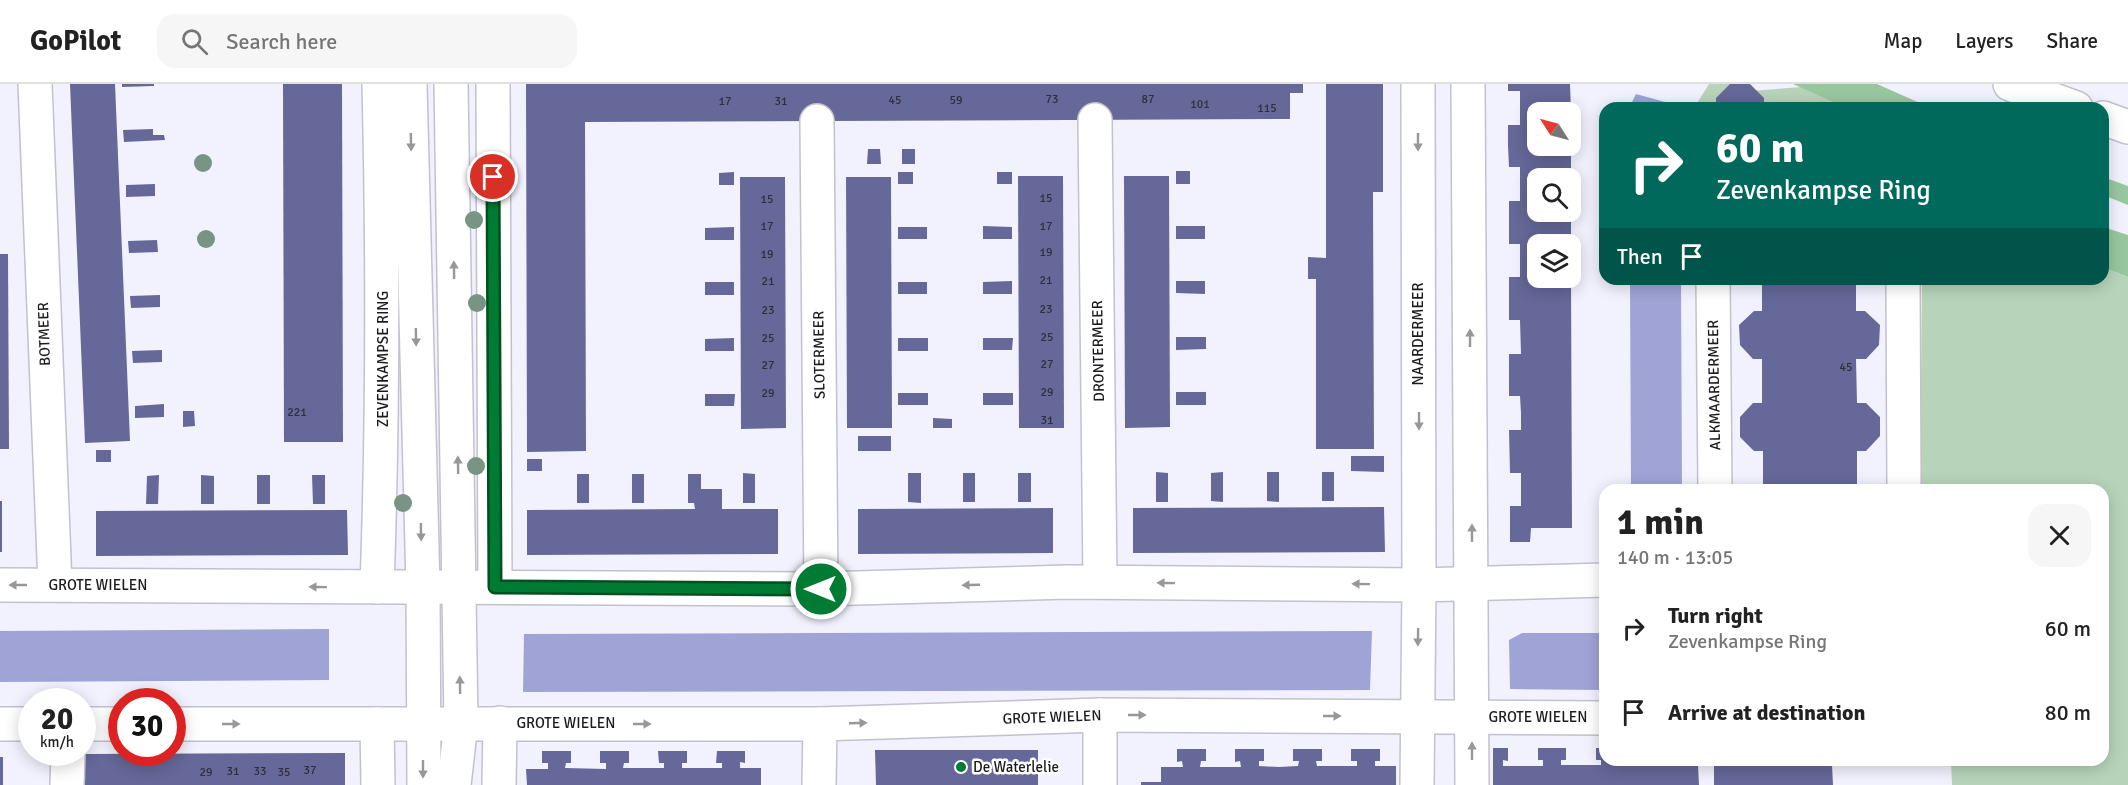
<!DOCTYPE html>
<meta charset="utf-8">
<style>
:root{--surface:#fff;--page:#f6f6f6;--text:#222;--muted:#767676;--line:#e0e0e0}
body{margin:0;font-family:Signika,sans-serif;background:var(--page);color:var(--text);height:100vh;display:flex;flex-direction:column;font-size:22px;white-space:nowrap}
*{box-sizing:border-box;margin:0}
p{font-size:20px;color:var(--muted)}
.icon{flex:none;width:33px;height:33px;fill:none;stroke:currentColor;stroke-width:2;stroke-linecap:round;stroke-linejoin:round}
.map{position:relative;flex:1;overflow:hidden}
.panel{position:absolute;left:1599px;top:400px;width:510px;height:282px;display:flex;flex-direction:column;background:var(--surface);border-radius:18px;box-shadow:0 3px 15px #0003}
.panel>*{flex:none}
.banner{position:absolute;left:1599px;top:18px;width:510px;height:183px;border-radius:18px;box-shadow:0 3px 15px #0003;background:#00695c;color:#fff;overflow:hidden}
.needle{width:39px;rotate:306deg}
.controls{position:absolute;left:1527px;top:18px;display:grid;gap:12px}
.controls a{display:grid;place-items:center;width:54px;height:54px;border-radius:12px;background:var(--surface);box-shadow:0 3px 15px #0003;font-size:30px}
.speed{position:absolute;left:18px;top:604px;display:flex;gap:12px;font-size:30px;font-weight:700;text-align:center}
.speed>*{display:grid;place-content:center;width:78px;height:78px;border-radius:50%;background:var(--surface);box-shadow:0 3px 15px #0003;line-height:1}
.speed small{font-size:15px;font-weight:400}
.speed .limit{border:9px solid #d22;background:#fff;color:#111}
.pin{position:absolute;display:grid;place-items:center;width:51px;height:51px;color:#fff;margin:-26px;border:3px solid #fff;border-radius:50%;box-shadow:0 2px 6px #0007}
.me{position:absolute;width:66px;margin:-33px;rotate:270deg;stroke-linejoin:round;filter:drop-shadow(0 0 4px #0008)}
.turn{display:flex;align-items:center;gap:21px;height:126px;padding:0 18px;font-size:27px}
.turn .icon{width:78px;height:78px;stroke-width:2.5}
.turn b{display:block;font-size:42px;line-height:51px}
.then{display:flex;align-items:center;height:57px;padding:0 18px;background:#0003;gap:12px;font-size:22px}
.round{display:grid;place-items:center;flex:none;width:63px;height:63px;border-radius:18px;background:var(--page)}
.headline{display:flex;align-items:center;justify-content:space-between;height:102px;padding:0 18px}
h1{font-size:36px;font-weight:700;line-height:45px}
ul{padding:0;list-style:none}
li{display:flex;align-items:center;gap:18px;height:84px;padding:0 18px}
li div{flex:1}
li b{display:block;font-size:22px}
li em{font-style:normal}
header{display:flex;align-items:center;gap:36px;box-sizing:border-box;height:84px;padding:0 30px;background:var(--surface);border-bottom:2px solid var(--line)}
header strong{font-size:28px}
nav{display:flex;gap:33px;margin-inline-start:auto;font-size:21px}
.search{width:420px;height:54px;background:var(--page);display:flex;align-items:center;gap:15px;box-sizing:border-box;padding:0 21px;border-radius:18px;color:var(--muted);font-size:22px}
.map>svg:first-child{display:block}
.green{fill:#b7d4bb}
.forest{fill:#98c79f}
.water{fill:#9fa3d6}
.building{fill:#656898}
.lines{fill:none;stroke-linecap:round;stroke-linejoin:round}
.minor-casing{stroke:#c1c2cd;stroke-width:36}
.major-casing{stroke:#c1c2cd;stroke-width:36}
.minor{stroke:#fff;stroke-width:33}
.major{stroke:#fff;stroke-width:33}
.tree{fill:#779485}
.oneway{fill:#98989a}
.route-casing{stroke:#005021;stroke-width:15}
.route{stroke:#007b33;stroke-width:10}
.poi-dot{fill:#007b33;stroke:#fff;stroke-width:2}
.labels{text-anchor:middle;stroke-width:5;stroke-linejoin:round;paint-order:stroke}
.number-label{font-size:12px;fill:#2e2e3d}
.street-label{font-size:15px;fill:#1b1b1f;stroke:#fff}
.poi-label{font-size:15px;fill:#1b1b1f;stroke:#fff;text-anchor:start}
</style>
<header>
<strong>GoPilot</strong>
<div class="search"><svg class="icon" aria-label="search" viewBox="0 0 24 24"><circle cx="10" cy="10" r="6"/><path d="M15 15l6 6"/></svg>Search here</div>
<nav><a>Map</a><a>Layers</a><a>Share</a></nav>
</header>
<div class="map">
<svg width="2128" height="701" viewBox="0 0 2128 701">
<rect width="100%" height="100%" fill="#f1f2fd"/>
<g class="green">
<path d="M 1709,0 L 1731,0 L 1750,7 L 1801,3 L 1846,24 L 1694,24 Z"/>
<path d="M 2103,183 L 2128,193 L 2128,701 L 1952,701 L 1951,677 L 2103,676 L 2103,406 L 1920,406 L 1922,195 L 2103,195 Z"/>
</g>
<g class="forest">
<path d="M 1793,0 L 1877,0 L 1931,24 L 1846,24 Z"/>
<path d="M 2103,93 L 2128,102 L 2128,121 L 2103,111 Z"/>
<path d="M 2103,143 L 2128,151 L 2128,193 L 2103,183 Z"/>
</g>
<g class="water">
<path d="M 1636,10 L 1680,22 L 1680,24 L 1629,24 Z"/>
<path d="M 1630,195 L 1681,195 L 1682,406 L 1637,406 L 1631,403 Z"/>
<path d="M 329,545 L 329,596 L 0,598 L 0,547 Z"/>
<path d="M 1372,547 L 1370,606 L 523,608 L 524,550 Z"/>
<path d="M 1522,549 L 1605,549 L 1605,606 L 1510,605 L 1509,556 Z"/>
</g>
<g class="building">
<path d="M 70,0 L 115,0 L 130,357 L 85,359 Z"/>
<path d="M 122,0 L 154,0 L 154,2 L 122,3 Z"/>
<path d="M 283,0 L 342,0 L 343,358 L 284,358 Z"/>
<path d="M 526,0 L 1303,0 L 1303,9 L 1290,9 L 1290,35 L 585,38 L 586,367 L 527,368 Z"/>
<path d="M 1326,0 L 1383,0 L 1383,108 L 1373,108 L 1374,365 L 1316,365 L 1316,195 L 1308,195 L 1308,173 L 1326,174 Z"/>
<path d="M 1508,0 L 1570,0 L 1571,28 L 1538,28 L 1538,62 L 1571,62 L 1571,94 L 1538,94 L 1538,128 L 1571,128 L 1571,160 L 1538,160 L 1538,194 L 1571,194 L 1572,444 L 1531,444 L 1530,458 L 1510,458 L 1510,422 L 1521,422 L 1521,389 L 1510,389 L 1509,346 L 1521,346 L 1521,329 L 1520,312 L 1509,312 L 1509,270 L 1521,270 L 1520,236 L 1509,236 L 1509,193 L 1520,193 L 1520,160 L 1509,160 L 1509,117 L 1520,117 L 1520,83 L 1509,83 L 1508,62 L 1508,41 L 1520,41 L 1520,7 L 1508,7 Z"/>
<path d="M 1730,0 L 1750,0 L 1764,14 L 1764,24 L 1716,24 L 1716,14 Z"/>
<path d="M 153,45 L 153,51 L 164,51 L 165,56 L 124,58 L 123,46 Z"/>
<path d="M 868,65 L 880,65 L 881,80 L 867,80 Z"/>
<rect x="902" y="65" width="13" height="15"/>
<rect x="1176" y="87" width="14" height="13"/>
<path d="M 734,88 L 734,101 L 719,101 L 719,89 Z"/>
<rect x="898" y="88" width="15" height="12"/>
<rect x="997" y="88" width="15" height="12"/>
<path d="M 1018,92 L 1063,92 L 1064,344 L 1019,344 Z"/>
<path d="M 1124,92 L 1169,92 L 1170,343 L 1125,344 Z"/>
<path d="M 740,93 L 785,93 L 786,344 L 741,345 Z"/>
<path d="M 846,93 L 891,93 L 892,344 L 847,344 Z"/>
<path d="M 155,100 L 155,112 L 126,113 L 126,101 Z"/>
<path d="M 983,142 L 1012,143 L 1012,155 L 983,155 Z"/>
<rect x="1176" y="142" width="29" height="13"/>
<path d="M 734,143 L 734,156 L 705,156 L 705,144 Z"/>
<rect x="898" y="143" width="29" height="12"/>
<path d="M 157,156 L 158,168 L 129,169 L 128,157 Z"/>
<path d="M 0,170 L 8,170 L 9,365 L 0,365 Z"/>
<path d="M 1762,195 L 1856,195 L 1856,227 L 1865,227 L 1880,241 L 1879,261 L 1866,275 L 1856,275 L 1857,319 L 1866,319 L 1880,333 L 1880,352 L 1866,367 L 1857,367 L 1857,406 L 1763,406 L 1763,367 L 1754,367 L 1740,353 L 1740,333 L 1753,319 L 1762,319 L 1762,275 L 1753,275 L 1740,261 L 1739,241 L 1754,227 L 1762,227 Z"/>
<path d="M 1012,197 L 1012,210 L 983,210 L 983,198 Z"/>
<path d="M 1176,197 L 1205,197 L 1205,210 L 1176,209 Z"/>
<rect x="705" y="198" width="29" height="13"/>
<rect x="898" y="198" width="29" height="12"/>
<path d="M 160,211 L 160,223 L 131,224 L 130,212 Z"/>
<path d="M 1176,253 L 1206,253 L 1206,265 L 1176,266 Z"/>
<path d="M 734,254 L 734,267 L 705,267 L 705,255 Z"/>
<rect x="898" y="254" width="30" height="13"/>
<path d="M 983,254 L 1013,254 L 1012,266 L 983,266 Z"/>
<path d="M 162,266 L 162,278 L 133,279 L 132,267 Z"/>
<rect x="1176" y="308" width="30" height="13"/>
<rect x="898" y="309" width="30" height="12"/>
<rect x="983" y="309" width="30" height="12"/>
<path d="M 705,310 L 735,310 L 734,322 L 705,322 Z"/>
<path d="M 164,320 L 164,333 L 135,334 L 135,322 Z"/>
<path d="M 183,327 L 194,327 L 195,342 L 183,343 Z"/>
<path d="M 933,334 L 952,335 L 952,344 L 933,344 Z"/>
<rect x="858" y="352" width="33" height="15"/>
<rect x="96" y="366" width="15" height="12"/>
<path d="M 1351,372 L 1384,372 L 1384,388 L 1351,387 Z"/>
<rect x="527" y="375" width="15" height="12"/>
<path d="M 1156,388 L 1168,389 L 1168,418 L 1156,418 Z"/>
<path d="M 1223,388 L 1223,418 L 1211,417 L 1211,389 Z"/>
<path d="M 1267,388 L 1279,388 L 1279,418 L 1267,417 Z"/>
<rect x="1322" y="388" width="12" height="29"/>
<path d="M 743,389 L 755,390 L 755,419 L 743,419 Z"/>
<path d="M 908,389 L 921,389 L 921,419 L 908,418 Z"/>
<rect x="963" y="389" width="12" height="29"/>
<rect x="1018" y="389" width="13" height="29"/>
<rect x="577" y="390" width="12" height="29"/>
<rect x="632" y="390" width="12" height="29"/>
<path d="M 688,390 L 701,390 L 701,405 L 722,405 L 722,425 L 778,425 L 778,470 L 527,471 L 527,426 L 695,425 L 694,419 L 688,419 Z"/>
<path d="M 159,391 L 158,420 L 146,420 L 147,392 Z"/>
<path d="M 201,391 L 214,392 L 214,420 L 201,420 Z"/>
<rect x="257" y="391" width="13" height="29"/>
<path d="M 312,391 L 325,391 L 325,420 L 313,420 Z"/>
<rect x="0" y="417" width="2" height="51"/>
<path d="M 1384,423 L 1385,468 L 1133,469 L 1133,424 Z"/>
<path d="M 1053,424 L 1053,469 L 858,470 L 858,425 Z"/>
<path d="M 347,426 L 348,471 L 96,472 L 96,427 Z"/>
<path d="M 1493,664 L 1508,664 L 1508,677 L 1503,676 L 1503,682 L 1543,682 L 1543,676 L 1538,676 L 1538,664 L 1566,664 L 1566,676 L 1561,676 L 1561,681 L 1601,681 L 1601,676 L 1596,676 L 1596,664 L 1605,664 L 1605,676 L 1619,676 L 1619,681 L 1659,681 L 1659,676 L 1677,676 L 1677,681 L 1698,681 L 1699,701 L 1493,701 Z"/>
<path d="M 1177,665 L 1206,665 L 1206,677 L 1201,677 L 1200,683 L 1241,683 L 1240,677 L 1235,678 L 1235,665 L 1264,665 L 1264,677 L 1259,677 L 1259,682 L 1279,683 L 1298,682 L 1299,677 L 1293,677 L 1293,665 L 1322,665 L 1322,677 L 1316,677 L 1317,682 L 1357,682 L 1357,677 L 1351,677 L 1351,665 L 1380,665 L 1380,677 L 1375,677 L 1375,682 L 1396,682 L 1396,701 L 1141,701 L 1141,698 L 1161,698 L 1161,683 L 1183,683 L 1182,677 L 1177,678 Z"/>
<path d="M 875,666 L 1038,666 L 1038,701 L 876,701 Z"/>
<path d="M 542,667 L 571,667 L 571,679 L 566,679 L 565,684 L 606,685 L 606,679 L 600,679 L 600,667 L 629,667 L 629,679 L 624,679 L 623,684 L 664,684 L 664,679 L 659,679 L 658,667 L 687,667 L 687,679 L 682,679 L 682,684 L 722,684 L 722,679 L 716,679 L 717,667 L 745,667 L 745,679 L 740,678 L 740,684 L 761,684 L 761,701 L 527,701 L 526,685 L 548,685 L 548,679 L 542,679 Z"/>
<path d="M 345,669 L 345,701 L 83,701 L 83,670 Z"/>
<rect x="0" y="673" width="3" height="28"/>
<path d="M 1735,676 L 1753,676 L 1753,681 L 1793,681 L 1793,676 L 1811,676 L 1811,681 L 1832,681 L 1833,701 L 1714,701 L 1714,681 L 1735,681 Z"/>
</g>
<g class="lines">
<g class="minor-casing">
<g id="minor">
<path d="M 35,0 L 55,500"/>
<path d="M 493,0 L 495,503"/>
<path d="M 1468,0 L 1472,701"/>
<path d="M 2010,0 L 2076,24"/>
<path d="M 2103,34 L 2128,43"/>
<path d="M 1095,36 L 1100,498"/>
<path d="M 817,37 L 821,505"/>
<path d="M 1713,195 L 1715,406"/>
<path d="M 1903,195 L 1904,406"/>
<path d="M 0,501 L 821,505 L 1068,498 L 1419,501 L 1605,496"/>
<path d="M 377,503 C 383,335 383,168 379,0"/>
<path d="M 1100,631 L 1100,701"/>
<path d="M 0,640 L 32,640"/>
<path d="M 82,640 L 122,640"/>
<path d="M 172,640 L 820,640 L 1100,631 L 1605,634"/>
<path d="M 377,640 L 378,701"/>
<path d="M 67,701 L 68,669"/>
<path d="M 499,701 L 500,639"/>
<path d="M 819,701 L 820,640"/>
<path d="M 1417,701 L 1419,501 L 1418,0"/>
</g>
</g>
<g class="major-casing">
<g id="major">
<path d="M 410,0 L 423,502 L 424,701"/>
<path d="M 451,0 L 461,639 L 454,701"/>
</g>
</g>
<use href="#minor" class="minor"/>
<use href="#major" class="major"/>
</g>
<g class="tree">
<circle cx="203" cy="79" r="9"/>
<circle cx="474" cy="136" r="9"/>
<circle cx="206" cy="155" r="9"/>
<circle cx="477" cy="219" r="9"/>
<circle cx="476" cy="382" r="9"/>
<circle cx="403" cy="419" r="9"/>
</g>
<defs><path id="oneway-solid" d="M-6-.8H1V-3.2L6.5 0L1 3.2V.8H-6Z" transform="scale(1.5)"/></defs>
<g class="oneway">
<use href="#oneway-solid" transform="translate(411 58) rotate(89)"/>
<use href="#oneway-solid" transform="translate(1418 58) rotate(90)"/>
<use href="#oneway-solid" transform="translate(454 186) rotate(-91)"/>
<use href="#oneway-solid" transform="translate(416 253) rotate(89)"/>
<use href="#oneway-solid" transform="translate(1470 254) rotate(-90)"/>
<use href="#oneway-solid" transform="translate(1419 337) rotate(90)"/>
<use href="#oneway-solid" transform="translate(458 381) rotate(-91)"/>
<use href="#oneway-solid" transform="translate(421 448) rotate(89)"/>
<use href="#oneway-solid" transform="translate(1472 449) rotate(-90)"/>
<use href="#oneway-solid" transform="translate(1166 499) rotate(-179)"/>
<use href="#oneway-solid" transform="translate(1361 500) rotate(-179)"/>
<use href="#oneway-solid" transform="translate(18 501) rotate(180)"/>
<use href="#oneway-solid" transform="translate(971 501) rotate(178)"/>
<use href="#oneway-solid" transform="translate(318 503) rotate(-179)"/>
<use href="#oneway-solid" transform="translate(1418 553) rotate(91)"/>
<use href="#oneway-solid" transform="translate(460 601) rotate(-91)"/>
<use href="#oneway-solid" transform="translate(1137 631)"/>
<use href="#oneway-solid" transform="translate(1332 632)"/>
<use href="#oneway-solid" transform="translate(858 639) rotate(-2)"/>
<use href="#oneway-solid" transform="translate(231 640)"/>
<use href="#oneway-solid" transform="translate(642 640)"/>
<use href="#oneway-solid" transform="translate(1472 667) rotate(-90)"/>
<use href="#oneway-solid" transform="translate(423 685) rotate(90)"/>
</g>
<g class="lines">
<g class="route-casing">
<path id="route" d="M 493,93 L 495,503 L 821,505"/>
</g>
<use href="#route" class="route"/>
</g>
<circle class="poi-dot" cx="961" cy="683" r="6"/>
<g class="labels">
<g class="number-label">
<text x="1052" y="19">73</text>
<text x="1148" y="19">87</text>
<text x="895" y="20">45</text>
<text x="956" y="20">59</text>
<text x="725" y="21">17</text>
<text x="781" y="21">31</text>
<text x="1200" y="24">101</text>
<text x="1267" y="28">115</text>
<text x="1046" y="118">15</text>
<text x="767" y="119">15</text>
<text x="767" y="146">17</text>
<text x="1046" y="146">17</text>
<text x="1046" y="172">19</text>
<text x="767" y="174">19</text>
<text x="1046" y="200">21</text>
<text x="768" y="201">21</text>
<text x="1046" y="229">23</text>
<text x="768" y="230">23</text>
<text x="1047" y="257">25</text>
<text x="768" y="258">25</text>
<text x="1047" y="284">27</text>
<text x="768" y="285">27</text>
<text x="1846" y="287">45</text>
<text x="1047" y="312">29</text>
<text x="768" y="313">29</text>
<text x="297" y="332">221</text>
<text x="1047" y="340">31</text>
<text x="310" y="690">37</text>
<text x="233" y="691">31</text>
<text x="260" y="691">33</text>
<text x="206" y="692">29</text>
<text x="284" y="692">35</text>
</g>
<g class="street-label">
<text transform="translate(44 250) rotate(-92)" y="5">BOTMEER</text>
<text transform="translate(1418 250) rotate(-90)" y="5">NAARDERMEER</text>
<text transform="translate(1098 267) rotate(-91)" y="5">DRONTERMEER</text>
<text transform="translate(819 271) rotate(-91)" y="5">SLOTERMEER</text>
<text transform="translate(383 275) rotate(-90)" y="5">ZEVENKAMPSE RING</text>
<text transform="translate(1714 301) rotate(-91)" y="5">ALKMAARDERMEER</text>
<text x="98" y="506">GROTE WIELEN</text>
<text transform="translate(1052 633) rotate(-2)" y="5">GROTE WIELEN</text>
<text x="1538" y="638">GROTE WIELEN</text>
<text x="566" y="644">GROTE WIELEN</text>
</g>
<g class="poi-label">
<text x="973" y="688">De Waterlelie</text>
</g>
</g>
</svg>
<div class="controls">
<a><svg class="needle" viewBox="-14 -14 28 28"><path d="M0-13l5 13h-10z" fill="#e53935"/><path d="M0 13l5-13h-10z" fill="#767676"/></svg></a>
<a><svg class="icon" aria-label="search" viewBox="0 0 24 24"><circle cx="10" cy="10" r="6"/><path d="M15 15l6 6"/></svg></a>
<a><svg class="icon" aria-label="layers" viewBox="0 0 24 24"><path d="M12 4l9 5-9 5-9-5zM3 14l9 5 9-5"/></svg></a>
</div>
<div class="speed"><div>20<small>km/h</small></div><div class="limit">30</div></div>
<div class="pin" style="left:493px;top:93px;background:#d93025"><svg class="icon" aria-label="arrive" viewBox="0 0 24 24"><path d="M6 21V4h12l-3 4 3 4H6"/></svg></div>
<svg class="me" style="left:821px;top:505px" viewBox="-20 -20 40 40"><circle r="17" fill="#007b33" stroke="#fff" stroke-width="3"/><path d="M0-11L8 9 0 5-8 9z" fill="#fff"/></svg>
<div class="banner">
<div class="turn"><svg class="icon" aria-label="right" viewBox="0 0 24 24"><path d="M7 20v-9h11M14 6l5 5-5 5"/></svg><div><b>60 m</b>Zevenkampse Ring</div></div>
<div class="then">Then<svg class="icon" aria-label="arrive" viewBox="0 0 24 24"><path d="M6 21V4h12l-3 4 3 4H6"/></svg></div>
</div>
<section class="panel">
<div class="headline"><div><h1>1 min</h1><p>140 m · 13:05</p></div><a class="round"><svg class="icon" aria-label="close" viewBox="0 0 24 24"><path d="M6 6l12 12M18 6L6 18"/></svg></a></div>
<ul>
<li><svg class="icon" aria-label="right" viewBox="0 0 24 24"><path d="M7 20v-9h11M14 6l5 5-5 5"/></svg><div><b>Turn right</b><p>Zevenkampse Ring</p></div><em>60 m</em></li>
<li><svg class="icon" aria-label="arrive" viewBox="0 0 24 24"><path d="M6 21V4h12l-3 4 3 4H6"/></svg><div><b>Arrive at destination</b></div><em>80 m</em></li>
</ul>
</section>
</div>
